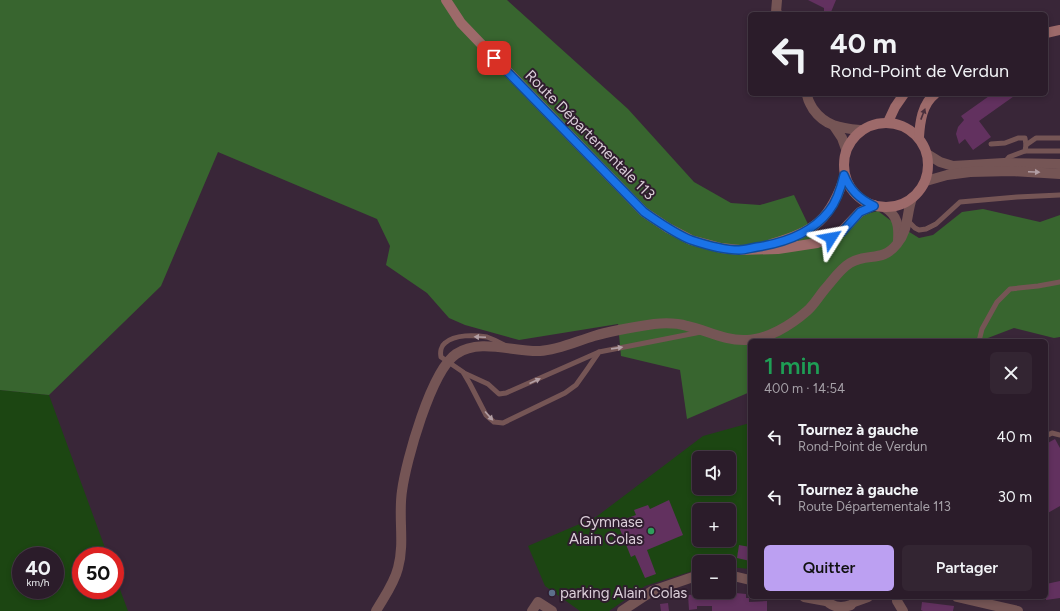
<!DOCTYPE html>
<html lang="fr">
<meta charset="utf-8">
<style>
:root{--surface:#2b1c2a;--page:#332532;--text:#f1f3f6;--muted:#a6a1a8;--line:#473a47;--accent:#bca0f2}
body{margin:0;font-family:Figtree,sans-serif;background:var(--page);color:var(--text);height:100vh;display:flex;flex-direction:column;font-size:15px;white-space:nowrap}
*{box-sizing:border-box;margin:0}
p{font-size:13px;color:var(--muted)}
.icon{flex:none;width:22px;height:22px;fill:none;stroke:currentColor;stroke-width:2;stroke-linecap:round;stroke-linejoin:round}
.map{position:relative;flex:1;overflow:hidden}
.sheet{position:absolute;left:748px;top:339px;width:300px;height:260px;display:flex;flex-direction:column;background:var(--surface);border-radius:6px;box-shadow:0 2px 6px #0003,0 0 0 1px var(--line)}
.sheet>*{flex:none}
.hud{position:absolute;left:748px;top:12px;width:300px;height:84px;border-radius:6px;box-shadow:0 2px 6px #0003,0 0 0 1px var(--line);background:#2b1c2a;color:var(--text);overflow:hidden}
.controls{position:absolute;left:692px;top:451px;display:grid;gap:8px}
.controls a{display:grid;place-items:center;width:44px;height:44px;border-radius:6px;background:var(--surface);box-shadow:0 2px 6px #0003,0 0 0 1px var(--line);font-size:20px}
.speed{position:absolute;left:12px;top:547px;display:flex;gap:8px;font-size:20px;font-weight:700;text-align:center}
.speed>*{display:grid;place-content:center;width:52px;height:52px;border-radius:50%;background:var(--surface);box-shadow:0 2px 6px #0003,0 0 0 1px var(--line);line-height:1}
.speed small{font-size:10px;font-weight:400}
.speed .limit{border:6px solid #d22;background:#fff;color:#111}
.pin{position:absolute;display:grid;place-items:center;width:34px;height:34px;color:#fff;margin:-17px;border-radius:8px;box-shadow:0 2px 6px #0006}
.me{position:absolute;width:44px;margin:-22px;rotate:56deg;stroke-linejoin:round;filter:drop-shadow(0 0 3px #0008)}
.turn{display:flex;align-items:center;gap:14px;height:84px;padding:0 16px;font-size:18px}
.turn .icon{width:52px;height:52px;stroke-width:2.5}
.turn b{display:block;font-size:28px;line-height:34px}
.round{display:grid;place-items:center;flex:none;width:42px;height:42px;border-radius:6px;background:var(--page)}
.headline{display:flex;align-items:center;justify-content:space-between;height:68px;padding:0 16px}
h1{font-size:24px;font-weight:600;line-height:30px;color:#1e9e55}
.primary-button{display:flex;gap:8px;margin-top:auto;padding:8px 16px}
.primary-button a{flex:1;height:46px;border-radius:6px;background:var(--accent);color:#111;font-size:16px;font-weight:600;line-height:46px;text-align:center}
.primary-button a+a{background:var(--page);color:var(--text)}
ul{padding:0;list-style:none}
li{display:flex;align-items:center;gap:12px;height:60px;padding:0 16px}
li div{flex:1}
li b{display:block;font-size:15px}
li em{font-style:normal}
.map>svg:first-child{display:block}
.green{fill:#1c4612;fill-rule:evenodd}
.forest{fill:#38652f}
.building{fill:#62315f}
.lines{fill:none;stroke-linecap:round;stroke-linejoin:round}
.service{stroke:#755555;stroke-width:5}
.minor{stroke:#755555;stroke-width:10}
.tertiary{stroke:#755555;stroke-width:10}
.secondary{stroke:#9d6a6a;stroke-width:10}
.oneway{fill:#4a303d}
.oneway2{fill:#b29ea4}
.route-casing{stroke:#114b97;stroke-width:10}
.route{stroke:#1a73e8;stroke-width:7}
.leisure-dot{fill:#2e9e5b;stroke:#2f1d2e;stroke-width:1.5}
.service-dot{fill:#5c6f8a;stroke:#2f1d2e;stroke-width:1.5}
.labels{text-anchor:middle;stroke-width:4;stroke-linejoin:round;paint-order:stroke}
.street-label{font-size:15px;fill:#dbced9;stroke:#2f1d2e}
.poi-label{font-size:15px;fill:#dbced9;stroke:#2f1d2e;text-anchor:end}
</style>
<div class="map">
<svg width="1060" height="611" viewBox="0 0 1060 611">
<rect width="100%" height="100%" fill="#392638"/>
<g class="green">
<path d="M 0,390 L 49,395 L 108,556 L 81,556 L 81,590 L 115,590 L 115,576 L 128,611 L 0,611 ZM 21,556 L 55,556 L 55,590 L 21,590 Z"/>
<path d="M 750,423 L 750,569 L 729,567 L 729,562 L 699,562 L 699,569 L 645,586 L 609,611 L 580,611 L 545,586 L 528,546 L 596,517 L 703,436 ZM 699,458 L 729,458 L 729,488 L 699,488 ZM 699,510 L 729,510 L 729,540 L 699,540 Z"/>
</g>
<path class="forest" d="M 0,0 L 507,0 L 628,109 L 694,182 L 731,203 L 760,205 L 794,195 L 818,245 L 862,215 L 878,211 L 890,220 L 919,238 L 933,235 L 962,212 L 983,209 L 1040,222 L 1060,215 L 1060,337 L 1054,338 L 1014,328 L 980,341 L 750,341 L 750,392 L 687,419 L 680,370 L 621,356 L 618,324 L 519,340 L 465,325 L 449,318 L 427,293 L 386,265 L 390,246 L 377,219 L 218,152 L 161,286 L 49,395 L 0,390 Z"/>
<g class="building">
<path d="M 808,0 L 836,0 L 831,12 L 824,11 L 824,8 Z"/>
<path d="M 992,94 L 1017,94 L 979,121 L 991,137 L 973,150 L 965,139 L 959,144 L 956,134 L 958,127 L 964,120 L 961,116 Z"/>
<path d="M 1055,439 L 1060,448 L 1060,506 L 1046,514 L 1046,444 Z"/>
<path d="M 669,500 L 683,535 L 647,550 L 656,574 L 645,578 L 635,555 L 631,557 L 617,522 L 636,515 L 634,510 L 648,505 L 650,509 Z"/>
<path d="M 739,545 L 750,547 L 750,561 L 737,558 Z"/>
<path d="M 1060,581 L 1060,598 L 1046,600 L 1046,584 Z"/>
<path d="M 700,592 L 710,592 L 711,596 L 725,595 L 725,592 L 746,594 L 746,598 L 749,598 L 749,602 L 767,601 L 767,611 L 712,611 L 712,606 L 697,606 L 697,609 L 689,610 L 688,595 L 700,594 Z"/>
<path d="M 922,602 L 954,606 L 953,611 L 923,611 L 921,610 Z"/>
<path d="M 668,603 L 669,611 L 661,611 L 660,604 Z"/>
</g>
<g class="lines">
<g class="service">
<path d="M 991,144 L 1005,143 L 1018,138 L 1025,138 L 1026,145"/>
<path d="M 1025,151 L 1060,151"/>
<path d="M 1004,163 L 1009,157 L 1025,151 L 1026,145 L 1036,138 L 1060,138"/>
<path d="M 908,221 L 915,228 L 919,230 L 926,229 L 936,224 L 960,202 L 1017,197 L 1060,195"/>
<path d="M 979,341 L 982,329 L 997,302 L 1010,289 L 1038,286 L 1060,282"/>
<path d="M 504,345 C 499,342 493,339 487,337 C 475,335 455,334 445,343 C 441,346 440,352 441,357 L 463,372 L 470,384 L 486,415 L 494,422 L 503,423 L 565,393 L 576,385 L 586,371 L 599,352 L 701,332"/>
<path d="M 464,373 L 488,384 L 499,394 L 506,393 L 599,352"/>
<path d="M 1046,436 L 1052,433 L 1060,435"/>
</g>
<g class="minor">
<path d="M 777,0 L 776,12 L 778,14"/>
<path d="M 807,94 C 807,99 810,104 813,109 C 825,126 840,128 860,130"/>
<path d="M 834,126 L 842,138 L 846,149"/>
<path d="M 884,207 C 898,215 899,227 898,241"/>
<path d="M 729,575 L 750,580"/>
<path d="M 804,597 L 826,601"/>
<path d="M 824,597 C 830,607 840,609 851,605"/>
<path d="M 897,597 L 897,601 L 903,611"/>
<path d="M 957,597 L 1018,611"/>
<path d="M 854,602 L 868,597"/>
<path d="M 376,611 C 384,597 394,584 398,568 C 405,543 398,517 402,491 C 406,461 431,371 456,354 C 480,338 513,352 540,351 C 559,350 577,341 594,336 C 614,330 634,327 654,324 C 664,323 677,323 687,326 C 706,330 725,341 746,340 C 767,340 791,325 807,311 C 814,305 819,296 825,289 C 833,280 840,269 850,263 C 868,252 882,263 897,244 C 909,229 906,215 912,198"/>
<path d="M 532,611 L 538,602 L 552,611"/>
<path d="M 622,611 L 652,591 L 699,575"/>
</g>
<g class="tertiary">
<path d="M 927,154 L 940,162 L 953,166 L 1004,163 L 1060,164"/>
<path d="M 926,181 L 947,175 L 970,172 L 1012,171 L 1060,174"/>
</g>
<g class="secondary">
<path d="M 446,0 L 461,23 L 484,47 L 644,212 L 668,228 L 691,240 L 721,248 L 740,250 L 778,249 L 817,243 L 831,238 L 842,231 L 860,212 L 874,205"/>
<path d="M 1046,33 L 1060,30"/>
<path d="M 888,122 L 895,107 L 904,94"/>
<circle cx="886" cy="165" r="42"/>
<path d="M 919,137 C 920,122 922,104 935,94"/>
<path d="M 771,244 C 815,232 831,219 845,175"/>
</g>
</g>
<defs><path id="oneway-solid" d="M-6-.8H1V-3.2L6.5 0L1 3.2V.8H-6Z"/></defs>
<use class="oneway" href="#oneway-solid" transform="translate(923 114) rotate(-69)"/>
<g class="oneway2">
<use href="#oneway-solid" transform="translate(1034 172) rotate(2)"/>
<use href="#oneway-solid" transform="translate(480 337) rotate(-177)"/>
<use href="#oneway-solid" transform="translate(617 348) rotate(-8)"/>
<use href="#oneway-solid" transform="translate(535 381) rotate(-24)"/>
<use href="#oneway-solid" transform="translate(489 416) rotate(48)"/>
</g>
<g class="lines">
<g class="route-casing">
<path id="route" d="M 494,58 L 644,212 C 659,222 674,233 691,240 C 706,245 723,250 739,250 C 745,250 751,248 757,247 C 784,243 811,234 829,211 C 837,201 841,188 844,175 C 850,190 859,199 874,206 L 860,212 L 842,232 L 831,238"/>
</g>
<use href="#route" class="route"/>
</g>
<circle class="leisure-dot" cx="651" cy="531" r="4"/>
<circle class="service-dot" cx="552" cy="593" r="4"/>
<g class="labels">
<g class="street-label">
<text transform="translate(590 135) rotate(45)" y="5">Route Départementale 113</text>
</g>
<g class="poi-label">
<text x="643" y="527">Gymnase<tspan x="643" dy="17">Alain Colas</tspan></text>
<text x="560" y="598" text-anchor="start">parking Alain Colas</text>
</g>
</g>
</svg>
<div class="controls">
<a><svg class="icon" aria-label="sound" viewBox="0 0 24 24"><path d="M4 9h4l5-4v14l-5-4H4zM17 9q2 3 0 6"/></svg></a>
<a>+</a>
<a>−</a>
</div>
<div class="speed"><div>40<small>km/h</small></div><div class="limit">50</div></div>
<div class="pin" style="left:494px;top:58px;background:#d93025"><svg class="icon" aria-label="arrive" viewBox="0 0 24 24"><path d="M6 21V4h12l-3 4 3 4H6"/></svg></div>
<svg class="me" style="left:831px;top:238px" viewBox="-20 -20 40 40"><path d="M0-17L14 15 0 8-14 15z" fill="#1a73e8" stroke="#fff" stroke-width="4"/></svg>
<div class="hud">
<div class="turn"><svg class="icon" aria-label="left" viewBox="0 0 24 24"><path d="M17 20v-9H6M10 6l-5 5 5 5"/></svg><div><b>40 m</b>Rond-Point de Verdun</div></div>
</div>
<section class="sheet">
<div class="headline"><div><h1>1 min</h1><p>400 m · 14:54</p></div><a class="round"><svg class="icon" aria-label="close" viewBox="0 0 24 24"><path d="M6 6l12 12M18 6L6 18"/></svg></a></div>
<ul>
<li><svg class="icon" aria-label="left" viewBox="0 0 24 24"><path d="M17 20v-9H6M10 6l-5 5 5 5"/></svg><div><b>Tournez à gauche</b><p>Rond-Point de Verdun</p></div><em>40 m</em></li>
<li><svg class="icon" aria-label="left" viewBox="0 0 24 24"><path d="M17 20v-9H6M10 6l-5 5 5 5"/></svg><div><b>Tournez à gauche</b><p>Route Départementale 113</p></div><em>30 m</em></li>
</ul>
<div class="primary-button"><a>Quitter</a><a>Partager</a></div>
</section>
</div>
